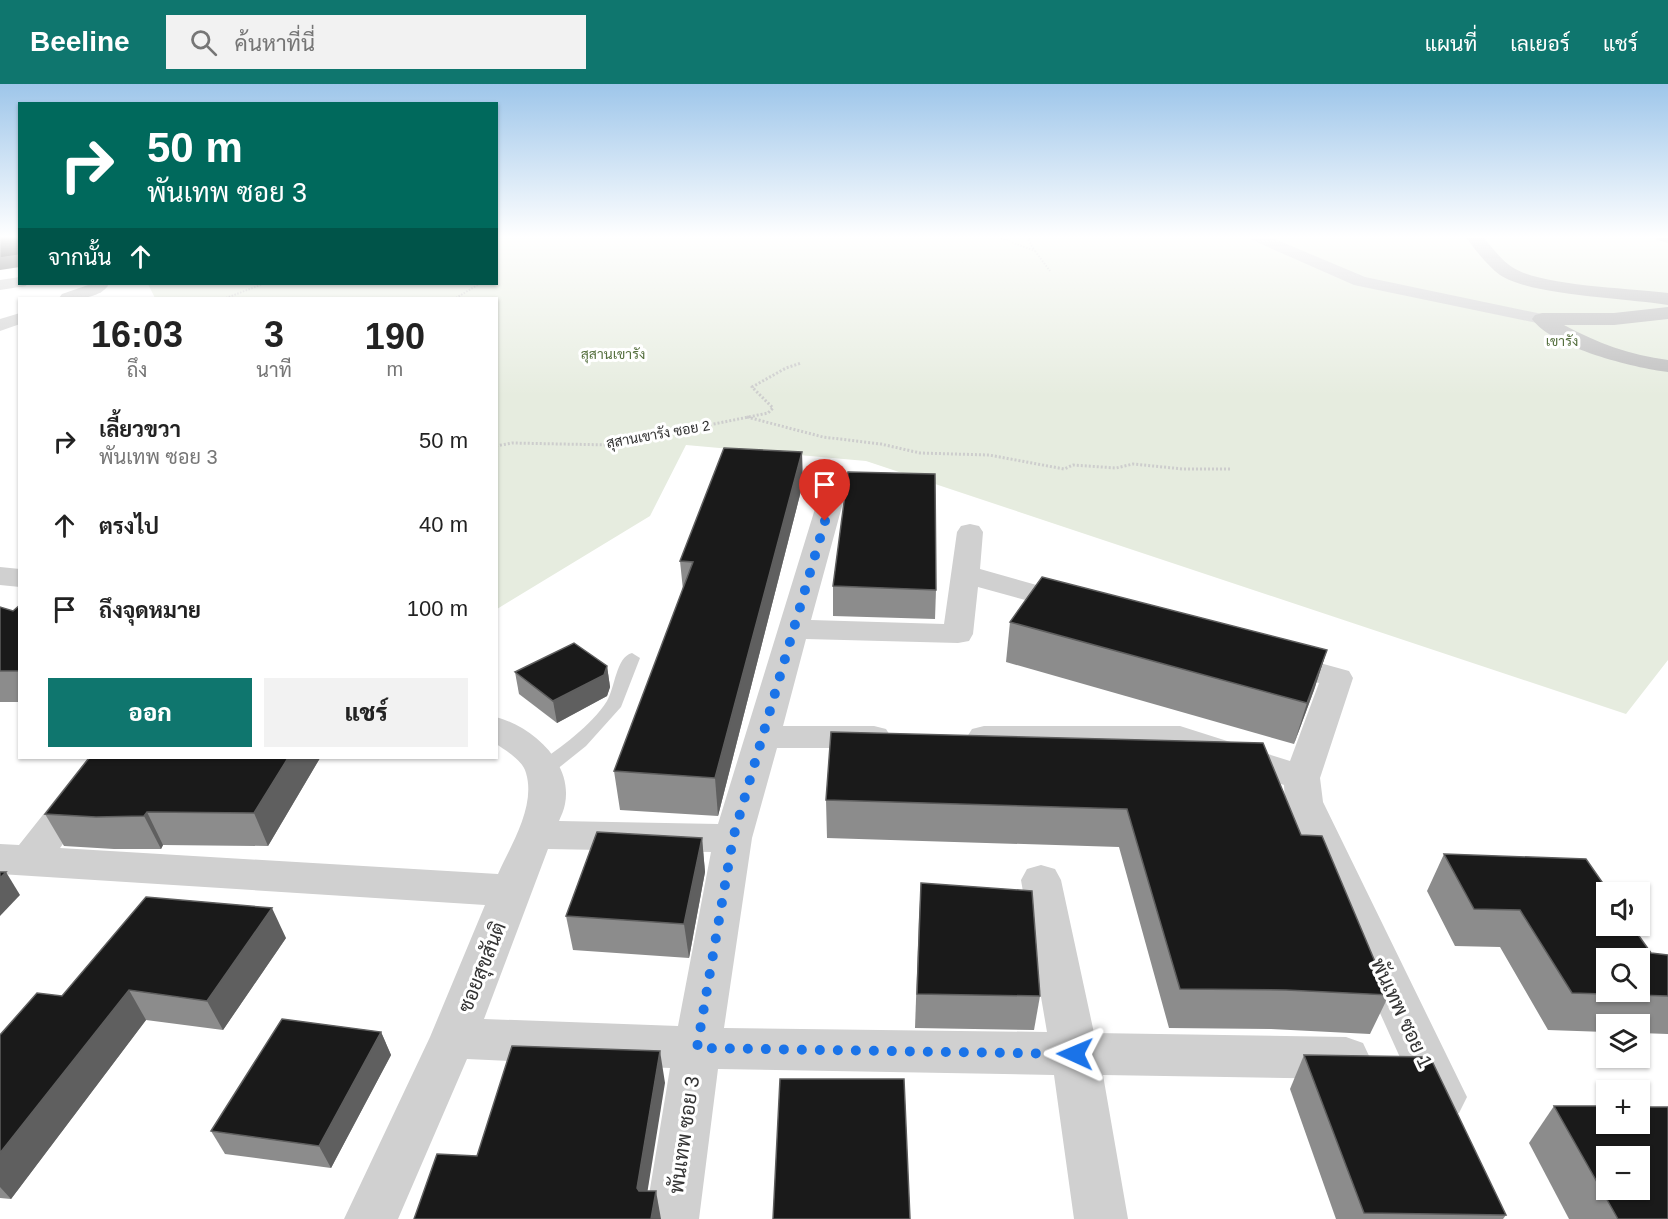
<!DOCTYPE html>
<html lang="th">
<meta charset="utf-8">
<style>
:root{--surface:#fff;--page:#f2f2f2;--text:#222;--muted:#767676;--accent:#0f766e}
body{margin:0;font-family:Arial,Sarabun,sans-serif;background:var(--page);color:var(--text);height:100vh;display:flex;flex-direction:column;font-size:22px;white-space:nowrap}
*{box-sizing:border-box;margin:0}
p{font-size:20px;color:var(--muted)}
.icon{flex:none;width:33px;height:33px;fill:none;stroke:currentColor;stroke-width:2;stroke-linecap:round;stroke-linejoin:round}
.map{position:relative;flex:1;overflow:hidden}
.drawer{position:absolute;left:18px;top:213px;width:480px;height:462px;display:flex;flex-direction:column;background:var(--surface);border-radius:0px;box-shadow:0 2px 4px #0004}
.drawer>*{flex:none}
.banner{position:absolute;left:18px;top:18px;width:480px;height:183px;border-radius:0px;box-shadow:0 2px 4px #0004;background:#00695c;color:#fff;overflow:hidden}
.controls{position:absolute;left:1596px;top:798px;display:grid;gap:12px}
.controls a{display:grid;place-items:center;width:54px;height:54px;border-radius:0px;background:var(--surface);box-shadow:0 2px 4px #0004;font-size:30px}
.pin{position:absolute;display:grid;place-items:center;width:51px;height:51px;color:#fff;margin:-62px -26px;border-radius:50% 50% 50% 0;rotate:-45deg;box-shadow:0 0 6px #0007}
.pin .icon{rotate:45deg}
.me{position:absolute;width:66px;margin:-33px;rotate:271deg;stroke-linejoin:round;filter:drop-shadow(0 0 4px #0008)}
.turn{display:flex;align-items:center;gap:21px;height:126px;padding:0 30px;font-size:27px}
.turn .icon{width:78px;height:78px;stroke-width:2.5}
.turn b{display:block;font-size:42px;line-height:51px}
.then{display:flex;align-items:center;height:57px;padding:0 30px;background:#0003;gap:12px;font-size:22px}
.eta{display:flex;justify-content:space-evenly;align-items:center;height:102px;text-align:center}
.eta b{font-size:36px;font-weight:800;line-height:42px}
.primary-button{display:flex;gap:12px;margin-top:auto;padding:12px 30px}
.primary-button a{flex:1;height:69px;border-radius:0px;background:var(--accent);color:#fff;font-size:24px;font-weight:800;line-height:69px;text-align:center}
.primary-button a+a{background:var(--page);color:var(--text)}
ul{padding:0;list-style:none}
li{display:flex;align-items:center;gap:18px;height:84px;padding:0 30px}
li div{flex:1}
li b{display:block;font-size:22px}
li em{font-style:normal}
header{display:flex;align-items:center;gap:36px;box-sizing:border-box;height:84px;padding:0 30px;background:var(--accent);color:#fff}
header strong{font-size:28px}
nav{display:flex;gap:33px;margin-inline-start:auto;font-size:21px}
.search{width:420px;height:54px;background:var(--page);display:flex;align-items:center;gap:15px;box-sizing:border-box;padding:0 21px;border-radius:0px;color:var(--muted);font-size:22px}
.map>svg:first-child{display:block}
.green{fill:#e6ecdf}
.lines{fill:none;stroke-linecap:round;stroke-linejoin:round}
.path-far1{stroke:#cdcdcd;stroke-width:2;stroke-dasharray:1.5 1.5;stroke-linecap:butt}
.path{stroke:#cdcdcd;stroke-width:3;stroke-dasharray:2 2;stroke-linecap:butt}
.lane{fill:#d0d0d0;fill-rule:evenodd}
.street{fill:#d0d0d0;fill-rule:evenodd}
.secondary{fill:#bdbdbd;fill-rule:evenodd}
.wall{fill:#8c8c8c}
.shaded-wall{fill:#5f5f5f}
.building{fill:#1a1a1a;stroke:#5f5f5f;stroke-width:1.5;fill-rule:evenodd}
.route{stroke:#1a73e8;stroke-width:10;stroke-dasharray:0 18}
.labels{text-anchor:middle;stroke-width:6;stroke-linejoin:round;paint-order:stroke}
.far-park-label{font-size:14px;fill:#56703f;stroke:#fff}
.far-street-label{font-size:14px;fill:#333;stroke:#fff}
.near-street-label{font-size:20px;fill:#333;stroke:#fff}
</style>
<header>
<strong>Beeline</strong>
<div class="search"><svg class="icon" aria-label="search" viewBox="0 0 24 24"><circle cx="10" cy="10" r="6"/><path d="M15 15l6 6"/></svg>ค้นหาที่นี่</div>
<nav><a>แผนที่</a><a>เลเยอร์</a><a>แชร์</a></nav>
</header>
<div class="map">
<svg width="1668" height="1135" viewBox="0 0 1668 1135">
<rect width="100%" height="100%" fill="#fff"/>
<path class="green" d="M 497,153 L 1668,153 L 1668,576 L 1626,630 L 866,377 L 686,361 L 650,432 L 497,525 L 496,214 L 155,214 L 148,200 L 496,200 Z"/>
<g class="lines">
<g class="path-far1">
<path d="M 998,153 L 1035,167 L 1028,156 L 1031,153"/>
<path d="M 1035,167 L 1050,187"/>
<path d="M 226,214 L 263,200"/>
<path d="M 456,214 L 479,200"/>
</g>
<g class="path">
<path d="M 747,333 L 823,353 L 881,360 L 920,369 L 989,371 L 1064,385 L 1073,381 L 1116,384 L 1133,380 L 1183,385 L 1231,385"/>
<path d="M 496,362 L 512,359 L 611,361 L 768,329 L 773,324 L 752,303 L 786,284 L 801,279"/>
</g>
<path class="lane" d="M 632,569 L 640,574 L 621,623 L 586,662 L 551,690 L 544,691 L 537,690 L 535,685 L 537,680 C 561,663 591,642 607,617 C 615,604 616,573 632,569 Z"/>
<g class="street">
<path d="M 1250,153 L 1270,153 L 1365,193 L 1542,230 L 1548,231 L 1551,235 L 1548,239 L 1542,240 L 1354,201 L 1252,156 Z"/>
<path d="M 20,193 L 20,200 L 27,200 L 26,202 L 0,206 L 0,196 Z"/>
<path d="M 91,200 L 107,200 L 108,202 C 98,215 75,216 59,214 L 62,210 Z"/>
<path d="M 20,229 L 20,240 L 0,247 L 0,235 Z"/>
<path d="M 831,407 L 840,410 L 844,415 L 811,536 L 944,540 L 957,448 L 961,442 L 970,440 L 979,442 L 983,448 L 980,485 L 1083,514 L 1088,520 L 1083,526 L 1073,529 L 978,503 L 973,550 L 969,557 L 958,559 L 806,555 L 783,642 L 874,642 L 886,645 L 891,653 L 886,661 L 874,664 L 777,664 L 752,754 L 724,944 L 1047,948 L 1021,796 L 1027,785 L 1041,781 L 1055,785 L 1061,796 L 1094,949 L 1346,953 L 1363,959 L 1370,974 L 1363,989 L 1346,995 L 1103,991 L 1128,1135 L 1074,1135 L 1054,991 L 718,985 L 699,1135 L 645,1135 L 670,984 L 467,975 L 398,1135 L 344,1135 L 430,953 L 485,821 L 0,790 L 0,760 L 19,761 L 88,674 L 125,674 L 60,764 L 498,790 C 511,761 536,722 526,689 C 523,677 507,667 496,660 L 496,633 C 533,643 573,679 565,720 C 564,726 561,732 559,737 L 718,740 L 818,415 L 822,410 ZM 548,765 L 711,768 L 678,942 L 484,935 Z"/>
<path d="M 0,483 L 20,485 L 20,503 L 0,501 Z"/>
<path d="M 1280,568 L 1349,587 L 1353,594 L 1320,694 L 1323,718 L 1467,1013 L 1459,1029 L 1442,1036 L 1425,1029 L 1285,718 L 1284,701 L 1177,664 L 984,664 L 972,661 L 967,653 L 972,645 L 984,642 L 1180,642 L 1290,677 L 1319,599 L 1269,585 L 1264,578 L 1269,571 Z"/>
</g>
<g class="secondary">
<path d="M 1466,153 L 1483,153 C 1492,163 1501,176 1512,183 C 1540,202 1631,204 1668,209 L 1668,221 C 1627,214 1532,212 1500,191 C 1488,182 1475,166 1466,153 Z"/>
<path d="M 1655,153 L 1668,153 L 1668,159 L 1657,156 Z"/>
<path d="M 1668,223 L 1668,235 L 1614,241 L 1564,241 C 1597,259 1630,271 1668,276 L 1668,288 C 1634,284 1553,264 1532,235 L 1535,231 L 1542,229 L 1614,229 Z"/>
</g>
</g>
<g class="wall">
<path d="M 803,399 L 718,732 L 620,726 L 614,687 L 683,506 L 680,477 Z"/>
<path d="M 833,502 L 936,506 L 935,535 L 833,532 Z"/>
<path d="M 20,521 L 20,618 L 0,618 L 0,523 L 13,527 Z"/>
<path d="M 1010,538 L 1327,566 L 1314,606 L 1294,660 L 1006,578 Z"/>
<path d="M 607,582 L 610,603 L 607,612 L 557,639 L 519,610 L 515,588 Z"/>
<path d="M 1263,659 L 1301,751 L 1389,911 L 1370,950 L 1271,945 L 1169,944 L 1119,763 L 827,754 L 826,716 Z"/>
<path d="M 320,674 L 268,762 L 163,761 L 161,765 L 114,765 L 64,762 L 45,730 Z"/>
<path d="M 702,754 L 705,788 L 689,874 L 573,866 L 566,832 Z"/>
<path d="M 1444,770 L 1651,869 L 1668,871 L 1668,950 L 1640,949 L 1640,940 L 1606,940 L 1606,948 L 1548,946 L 1500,863 L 1455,862 L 1427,807 Z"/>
<path d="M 921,799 L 1040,912 L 1034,946 L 915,944 L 919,832 Z"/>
<path d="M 286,854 L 223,946 L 146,936 L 11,1115 L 0,1114 L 0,951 L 62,912 Z"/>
<path d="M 381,948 L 391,971 L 331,1084 L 225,1070 L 211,1047 Z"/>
<path d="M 1304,971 L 1506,1131 L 1503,1135 L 1336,1135 L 1290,1005 Z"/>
<path d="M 1554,1022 L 1668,1135 L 1569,1135 L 1529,1059 Z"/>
</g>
<g class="shaded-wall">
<path d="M 20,171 L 20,183 L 0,186 L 0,174 Z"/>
<path d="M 802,368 L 803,399 L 718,732 L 715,694 Z"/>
<path d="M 1327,566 L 1314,606 L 1294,660 L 1307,619 Z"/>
<path d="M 607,582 L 610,603 L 607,612 L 557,639 L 553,617 Z"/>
<path d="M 288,674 L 320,674 L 268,762 L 254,729 Z"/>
<path d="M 147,728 L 163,761 L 161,765 L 144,732 Z"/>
<path d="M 702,754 L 705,788 L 689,874 L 684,840 Z"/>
<path d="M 6,788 L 20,811 L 0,832 L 0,794 Z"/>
<path d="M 272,824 L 286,854 L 223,946 L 207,917 Z"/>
<path d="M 129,906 L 146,936 L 11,1115 L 0,1103 L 0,1069 Z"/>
<path d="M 381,948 L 391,971 L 331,1084 L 319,1062 Z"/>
<path d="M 660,967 L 665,999 L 643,1135 L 637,1104 Z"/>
<path d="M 656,1107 L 661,1135 L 651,1135 Z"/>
</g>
<g class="building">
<path d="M 0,153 L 20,153 L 20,171 L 0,174 Z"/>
<path d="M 724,364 L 802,368 L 715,694 L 614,687 L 693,478 L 680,477 Z"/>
<path d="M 848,388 L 935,390 L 936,506 L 833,502 Z"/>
<path d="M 1042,493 L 1327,566 L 1307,619 L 1010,538 Z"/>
<path d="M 20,521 L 20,587 L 0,587 L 0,523 L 13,527 Z"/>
<path d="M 574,559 L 607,582 L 604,591 L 553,617 L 515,588 Z"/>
<path d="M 831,648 L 1263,659 L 1301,751 L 1322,752 L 1389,911 L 1286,906 L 1180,905 L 1127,725 L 826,716 Z"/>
<path d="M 89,674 L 288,674 L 254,729 L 147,728 L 144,732 L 96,733 L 45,730 Z"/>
<path d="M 597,748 L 702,754 L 684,840 L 566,832 Z"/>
<path d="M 1444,770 L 1586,775 L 1609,808 L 1606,808 L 1606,842 L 1632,842 L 1651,869 L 1668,871 L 1668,912 L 1572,909 L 1520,826 L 1474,825 ZM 1606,874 L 1640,874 L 1640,908 L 1606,908 Z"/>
<path d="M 0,788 L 6,788 L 0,794 Z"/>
<path d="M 921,799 L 1032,807 L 1040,912 L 917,910 Z"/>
<path d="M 146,813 L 272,824 L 207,917 L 129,906 L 0,1069 L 0,951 L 37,909 L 62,912 Z"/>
<path d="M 282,935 L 381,948 L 319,1062 L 211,1047 Z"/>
<path d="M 512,962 L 660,967 L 637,1104 L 639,1107 L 656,1107 L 651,1135 L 414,1135 L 437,1070 L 477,1072 Z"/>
<path d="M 1304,971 L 1430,973 L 1506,1131 L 1364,1129 Z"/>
<path d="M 780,995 L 904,995 L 910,1135 L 773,1135 Z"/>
<path d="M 1554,1022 L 1606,1022 L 1606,1040 L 1640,1040 L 1640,1023 L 1668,1023 L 1668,1135 L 1618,1135 ZM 1606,1072 L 1640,1072 L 1640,1106 L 1606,1106 Z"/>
</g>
<linearGradient id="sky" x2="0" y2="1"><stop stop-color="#9ec6ea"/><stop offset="0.49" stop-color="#fff"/><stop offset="1" stop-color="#fff" stop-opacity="0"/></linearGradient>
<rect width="1668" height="312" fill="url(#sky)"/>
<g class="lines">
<path class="route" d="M 825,437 L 733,754 L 697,964 L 1075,970"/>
</g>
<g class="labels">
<g class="far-park-label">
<text x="1562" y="262">เขารัง</text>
<text x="613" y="275">สุสานเขารัง</text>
</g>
<g class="far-street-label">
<text transform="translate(658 350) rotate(-10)" y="5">สุสานเขารัง ซอย 2</text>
</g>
<g class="near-street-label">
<text transform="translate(482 883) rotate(-68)" y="7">ซอยสุขสันติ</text>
<text transform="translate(1402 929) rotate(65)" y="7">พันเทพ ซอย 1</text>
<text transform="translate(684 1051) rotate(-82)" y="7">พันเทพ ซอย 3</text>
</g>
</g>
</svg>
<div class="controls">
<a><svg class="icon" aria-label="sound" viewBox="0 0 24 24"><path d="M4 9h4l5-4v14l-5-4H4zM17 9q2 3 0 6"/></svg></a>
<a><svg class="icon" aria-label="search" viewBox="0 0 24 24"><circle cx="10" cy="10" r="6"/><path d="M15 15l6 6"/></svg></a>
<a><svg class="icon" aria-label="layers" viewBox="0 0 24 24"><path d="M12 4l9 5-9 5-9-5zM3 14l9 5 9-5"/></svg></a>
<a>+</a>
<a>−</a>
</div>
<div class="pin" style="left:825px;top:437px;background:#d93025"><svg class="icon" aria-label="arrive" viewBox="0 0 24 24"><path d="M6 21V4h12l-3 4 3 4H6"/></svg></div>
<svg class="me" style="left:1075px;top:970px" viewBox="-20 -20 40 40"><path d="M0-17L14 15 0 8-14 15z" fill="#1a73e8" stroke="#fff" stroke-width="4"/></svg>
<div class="banner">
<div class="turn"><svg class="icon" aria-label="right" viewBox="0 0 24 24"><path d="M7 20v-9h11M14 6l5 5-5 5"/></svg><div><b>50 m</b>พันเทพ ซอย 3</div></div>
<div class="then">จากนั้น<svg class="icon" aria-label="ahead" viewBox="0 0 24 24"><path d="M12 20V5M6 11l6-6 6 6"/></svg></div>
</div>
<section class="drawer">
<div class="eta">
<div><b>16:03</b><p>ถึง</p></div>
<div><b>3</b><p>นาที</p></div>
<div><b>190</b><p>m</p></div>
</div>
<ul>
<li><svg class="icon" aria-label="right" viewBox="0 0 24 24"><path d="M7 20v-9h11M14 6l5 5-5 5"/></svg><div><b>เลี้ยวขวา</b><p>พันเทพ ซอย 3</p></div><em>50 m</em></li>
<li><svg class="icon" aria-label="ahead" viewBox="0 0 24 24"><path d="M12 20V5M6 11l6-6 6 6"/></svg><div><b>ตรงไป</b></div><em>40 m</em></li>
<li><svg class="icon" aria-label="arrive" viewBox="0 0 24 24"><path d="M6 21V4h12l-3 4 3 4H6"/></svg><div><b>ถึงจุดหมาย</b></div><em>100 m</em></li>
</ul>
<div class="primary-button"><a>ออก</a><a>แชร์</a></div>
</section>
</div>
